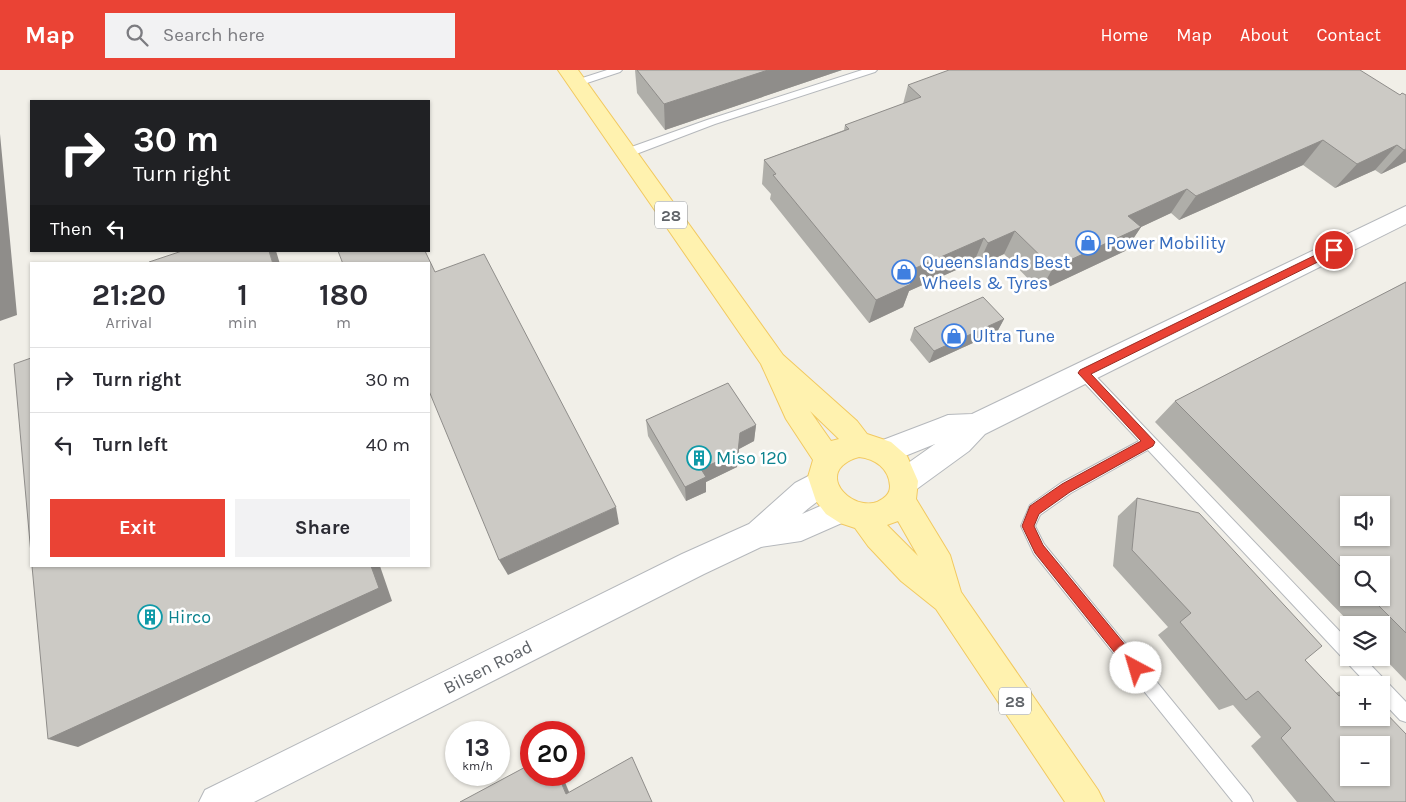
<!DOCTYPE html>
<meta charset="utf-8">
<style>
:root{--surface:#fff;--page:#f2f2f3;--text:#2b2b33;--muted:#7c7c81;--line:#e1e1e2;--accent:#ea4335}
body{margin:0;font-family:Karla,sans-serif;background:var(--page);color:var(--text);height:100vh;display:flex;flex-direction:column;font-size:19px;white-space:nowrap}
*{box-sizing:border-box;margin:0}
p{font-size:16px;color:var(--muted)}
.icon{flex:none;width:28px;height:28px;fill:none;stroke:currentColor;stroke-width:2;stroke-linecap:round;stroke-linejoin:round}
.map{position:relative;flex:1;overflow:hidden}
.details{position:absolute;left:30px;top:192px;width:400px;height:305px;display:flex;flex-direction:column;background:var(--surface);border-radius:0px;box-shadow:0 1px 4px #0004}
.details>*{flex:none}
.top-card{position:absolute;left:30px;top:30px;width:400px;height:152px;border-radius:0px;box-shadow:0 1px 4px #0004;background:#202124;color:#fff;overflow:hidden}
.fabs{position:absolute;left:1340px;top:426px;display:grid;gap:10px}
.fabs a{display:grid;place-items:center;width:50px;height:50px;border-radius:0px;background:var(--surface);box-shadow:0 1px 4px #0004;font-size:25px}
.speed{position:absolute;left:445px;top:651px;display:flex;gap:10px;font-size:25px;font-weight:700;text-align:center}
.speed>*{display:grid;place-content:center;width:65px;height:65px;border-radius:50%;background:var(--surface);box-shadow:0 1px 4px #0004;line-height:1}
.speed small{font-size:12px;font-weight:400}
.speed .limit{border:8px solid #d22;background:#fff;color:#111}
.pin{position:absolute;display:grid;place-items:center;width:42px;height:42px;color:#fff;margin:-21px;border:2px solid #fff;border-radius:50%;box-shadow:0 1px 5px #0007}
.me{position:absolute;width:55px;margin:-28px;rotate:321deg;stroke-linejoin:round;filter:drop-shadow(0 0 4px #0008)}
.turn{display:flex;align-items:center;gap:18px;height:105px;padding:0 20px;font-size:22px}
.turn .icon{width:65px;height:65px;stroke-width:2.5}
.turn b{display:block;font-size:35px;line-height:42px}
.then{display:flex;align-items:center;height:48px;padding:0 20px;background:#0003;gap:10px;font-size:19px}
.eta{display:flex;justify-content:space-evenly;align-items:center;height:85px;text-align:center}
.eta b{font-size:30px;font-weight:700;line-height:35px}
.button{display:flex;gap:10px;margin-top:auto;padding:10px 20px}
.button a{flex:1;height:58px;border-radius:0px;background:var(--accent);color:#fff;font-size:20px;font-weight:700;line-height:58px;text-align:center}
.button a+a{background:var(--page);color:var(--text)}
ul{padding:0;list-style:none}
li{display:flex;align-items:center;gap:15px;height:65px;padding:0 20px;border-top:1px solid var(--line)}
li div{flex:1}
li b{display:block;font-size:19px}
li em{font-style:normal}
header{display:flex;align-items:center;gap:30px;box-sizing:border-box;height:70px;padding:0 25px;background:var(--accent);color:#fff}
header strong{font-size:24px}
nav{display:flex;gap:28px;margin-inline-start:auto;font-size:18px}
.search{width:350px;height:45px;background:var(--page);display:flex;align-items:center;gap:12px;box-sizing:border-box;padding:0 18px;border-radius:0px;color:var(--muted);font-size:19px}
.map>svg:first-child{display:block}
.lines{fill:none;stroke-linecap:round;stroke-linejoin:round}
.service-casing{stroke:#b5b8bc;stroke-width:2}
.tertiary-casing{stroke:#b5b8bc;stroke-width:2}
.primary-casing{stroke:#f2c960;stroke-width:2}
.service{fill:#fff;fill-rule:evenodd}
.tertiary{fill:#fff;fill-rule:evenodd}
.primary{fill:#fff2af;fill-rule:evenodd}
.wall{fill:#afaea9;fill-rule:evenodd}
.shaded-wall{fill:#8f8d8a}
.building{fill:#cccac5;stroke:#8f8d8a;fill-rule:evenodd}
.route{fill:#ea4335;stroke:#982c22}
.labels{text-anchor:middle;stroke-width:5;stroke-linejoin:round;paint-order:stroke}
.shield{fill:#fff;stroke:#8f9295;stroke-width:1}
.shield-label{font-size:16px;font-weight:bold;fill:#5f6368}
.shop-label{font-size:18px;fill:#366cbe;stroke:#fff;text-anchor:start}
.culture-label{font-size:18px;fill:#0d838f;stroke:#fff;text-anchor:start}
.street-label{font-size:18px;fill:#5f6368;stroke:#fff}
</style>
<header>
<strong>Map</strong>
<div class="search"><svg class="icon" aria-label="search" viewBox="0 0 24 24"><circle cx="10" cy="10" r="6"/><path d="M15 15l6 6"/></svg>Search here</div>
<nav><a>Home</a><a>Map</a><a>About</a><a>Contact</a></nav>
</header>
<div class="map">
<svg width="1406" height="732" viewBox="0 0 1406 732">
<rect width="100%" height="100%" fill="#f1efe8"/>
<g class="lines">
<g class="service-casing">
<g id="service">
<path d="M 607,0 L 622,0 L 620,2 L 581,15 L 577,16 L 572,13 L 573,11 Z"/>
<path d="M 862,0 L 877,0 L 875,2 L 715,54 L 631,86 L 623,86 L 622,83 L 623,80 L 707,50 Z"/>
<path d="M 1084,298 L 1089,299 L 1349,571 L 1349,588 L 1364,588 L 1406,632 L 1406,652 L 1400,650 L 1381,630 L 1381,615 L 1368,615 L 1148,380 L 1071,423 L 1040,445 L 1035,456 L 1044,474 L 1250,726 L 1253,732 L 1233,732 L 1034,484 L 1021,456 L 1030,435 L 1061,413 L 1139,371 L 1079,307 L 1077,303 L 1079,299 Z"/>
</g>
</g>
<g class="tertiary-casing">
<g id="tertiary">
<path d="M 1406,136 L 1406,154 L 985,364 L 969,381 L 914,421 L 904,425 L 894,421 L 890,412 L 894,403 L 935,374 L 885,394 L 875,391 L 871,382 L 875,373 L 938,349 L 948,345 L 972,344 Z"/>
<path d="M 822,399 L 832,403 L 836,412 C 830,425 813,433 802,444 L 841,427 L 851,431 L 856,440 L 851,449 L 801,471 L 761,477 L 704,504 L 254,732 L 199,732 L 205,720 L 682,484 L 749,454 L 795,413 Z"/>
</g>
</g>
<g class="primary-casing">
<path id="primary" d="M 558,0 L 578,0 L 783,285 L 857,351 L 867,364 L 891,372 L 907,386 L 918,411 L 916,429 L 950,485 L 961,522 L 1098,720 L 1104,732 L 1065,732 L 936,539 L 901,511 L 868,476 L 855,458 L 840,453 L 826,444 L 816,431 L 808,407 L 813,390 L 786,349 L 761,294 ZM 810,341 L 837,367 L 839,369 L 831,371 ZM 859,387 C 875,389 889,398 890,416 C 890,420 889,423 886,426 C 860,452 807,402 859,387 ZM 898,451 L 918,486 L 887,455 Z"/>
</g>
<use href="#service" class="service"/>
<use href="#tertiary" class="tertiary"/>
<use href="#primary" class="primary"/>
</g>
<g class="wall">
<path d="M 635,0 L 842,0 L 665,60 L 637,23 Z"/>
<path d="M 908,15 L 1400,25 L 1406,92 L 1381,104 L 1375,100 L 1335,118 L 1303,95 L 1179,150 L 1171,143 L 1141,157 L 1125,181 L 1040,221 L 1004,184 L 978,196 L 974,192 L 909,221 L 903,237 L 869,253 L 770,129 L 771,124 L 762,114 L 764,90 L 844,60 L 845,55 L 903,34 Z"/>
<path d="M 1406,212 L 1406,611 L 1381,585 L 1381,555 L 1352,555 L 1155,352 L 1175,331 ZM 1349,495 L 1381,528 L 1349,528 Z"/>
<path d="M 1004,249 L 997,262 L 929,293 L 910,270 L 914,258 Z"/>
<path d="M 646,350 L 756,355 L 754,371 L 739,379 L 737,397 L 706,412 L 706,422 L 686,431 L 648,366 Z"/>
<path d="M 1137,428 L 1305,590 L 1335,623 L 1349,618 L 1349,648 L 1406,732 L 1297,732 L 1251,676 L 1261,667 L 1233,635 L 1219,640 L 1158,565 L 1168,557 L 1113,496 L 1118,446 Z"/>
</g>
<g class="shaded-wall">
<path d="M 768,0 L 842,0 L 665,60 L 664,34 Z"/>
<path d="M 0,64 L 17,245 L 0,251 Z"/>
<path d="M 1323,70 L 1303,95 L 1179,150 L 1196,126 Z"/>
<path d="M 1397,75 L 1375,100 L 1335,118 L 1357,94 Z"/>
<path d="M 1406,79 L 1406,92 L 1381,104 L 1404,80 Z"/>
<path d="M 1187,119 L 1171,143 L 1141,157 L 1125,181 L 1040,221 L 1053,198 L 1128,146 Z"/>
<path d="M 1015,161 L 1004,184 L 978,196 L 988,173 Z"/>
<path d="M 984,168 L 974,192 L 909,221 L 903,237 L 869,253 L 876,230 L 902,204 Z"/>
<path d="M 269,181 L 276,181 L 280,194 L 273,194 Z"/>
<path d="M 1004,249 L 997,262 L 929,293 L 934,281 Z"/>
<path d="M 756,355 L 754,371 L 739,379 L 737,397 L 706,412 L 706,422 L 686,431 L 685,417 L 701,399 L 740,363 Z"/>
<path d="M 616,437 L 619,454 L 508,505 L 499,490 Z"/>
<path d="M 371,496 L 380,496 L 392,531 L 78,677 L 48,669 Z"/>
<path d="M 558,705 L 562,705 L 572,729 L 566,724 Z"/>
</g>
<g class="building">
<path d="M 637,0 L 768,0 L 664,34 Z"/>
<path d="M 949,0 L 1360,0 L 1400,25 L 1402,23 L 1406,25 L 1406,79 L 1404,80 L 1397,75 L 1357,94 L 1323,70 L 1196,126 L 1187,119 L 1128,146 L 1141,157 L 1053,198 L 1015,161 L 988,173 L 984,168 L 902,204 L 911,214 L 876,230 L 773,105 L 776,104 L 764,90 L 849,59 L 845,55 L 921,27 L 908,15 Z"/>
<path d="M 182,181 L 269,181 L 273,194 L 149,194 L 149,192 Z"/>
<path d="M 338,181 L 425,181 L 435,202 L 484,184 L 616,437 L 499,490 L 429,321 L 429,194 L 343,194 Z"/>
<path d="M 1406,212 L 1406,563 L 1371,528 L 1381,528 L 1381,495 L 1349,495 L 1349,505 L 1175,331 ZM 1349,435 L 1381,435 L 1381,468 L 1349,468 Z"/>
<path d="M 983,227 L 1004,249 L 934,281 L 914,258 Z"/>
<path d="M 31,288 L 31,484 L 14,294 Z"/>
<path d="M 728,313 L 756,355 L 740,363 L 738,382 L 701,399 L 706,407 L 685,417 L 646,350 Z"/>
<path d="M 1137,428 L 1199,443 L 1322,576 L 1305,590 L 1339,626 L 1349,621 L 1349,648 L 1381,648 L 1381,638 L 1406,664 L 1406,732 L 1335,732 L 1281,668 L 1291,658 L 1258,621 L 1246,630 L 1180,552 L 1191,543 L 1132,480 ZM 1349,675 L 1381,675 L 1381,708 L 1349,708 Z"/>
<path d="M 32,496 L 371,496 L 379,518 L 48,669 Z"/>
<path d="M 632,687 L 652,732 L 460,732 L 531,694 L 531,705 L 558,705 L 566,724 Z"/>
</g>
<path class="route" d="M 1334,176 L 1338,177 L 1338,182 L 1091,304 L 1155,372 L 1153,376 L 1070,422 L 1039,444 L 1034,456 L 1043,475 L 1140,593 L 1142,598 L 1140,603 L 1136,605 L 1131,603 L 1035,483 L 1022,456 L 1030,436 L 1062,414 L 1141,371 L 1078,303 L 1080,300 Z"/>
<defs>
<g id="shop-ring" transform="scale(1.25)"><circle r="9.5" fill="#fff" stroke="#3f7fe0" stroke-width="1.5"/><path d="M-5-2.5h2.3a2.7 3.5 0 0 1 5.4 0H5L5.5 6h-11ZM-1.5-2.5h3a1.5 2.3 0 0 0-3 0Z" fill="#3f7fe0"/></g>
<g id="building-ring" transform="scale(1.25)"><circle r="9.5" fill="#fff" stroke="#0f9aa8" stroke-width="1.5"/><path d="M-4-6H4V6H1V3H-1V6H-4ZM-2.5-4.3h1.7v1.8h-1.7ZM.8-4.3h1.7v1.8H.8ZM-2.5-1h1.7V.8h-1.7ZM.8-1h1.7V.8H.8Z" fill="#0f9aa8"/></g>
</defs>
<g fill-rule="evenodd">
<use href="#shop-ring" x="1088" y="173"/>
<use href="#shop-ring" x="904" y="202"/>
<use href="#shop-ring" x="954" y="266"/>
<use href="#building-ring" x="699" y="388"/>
<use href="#building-ring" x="150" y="547"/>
</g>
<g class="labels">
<g class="shield">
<rect x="655" y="131.5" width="32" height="27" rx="4"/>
<rect x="999" y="617.5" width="32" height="27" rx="4"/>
</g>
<g class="shield-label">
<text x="671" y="151">28</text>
<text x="1015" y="637">28</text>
</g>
<g class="shop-label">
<text x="1106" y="179">Power Mobility</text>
<text x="922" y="198">Queenslands Best<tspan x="922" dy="21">Wheels &amp; Tyres</tspan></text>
<text x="972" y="272">Ultra Tune</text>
</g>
<g class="culture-label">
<text x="716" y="394">Miso 120</text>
<text x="168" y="553">Hirco</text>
</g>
<g class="street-label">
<text transform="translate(488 597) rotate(-27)" y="6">Bilsen Road</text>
</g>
</g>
</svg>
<div class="fabs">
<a><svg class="icon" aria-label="sound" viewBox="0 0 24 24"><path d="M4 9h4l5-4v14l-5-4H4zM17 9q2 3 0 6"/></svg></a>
<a><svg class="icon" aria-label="search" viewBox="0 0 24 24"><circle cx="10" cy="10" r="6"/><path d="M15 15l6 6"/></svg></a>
<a><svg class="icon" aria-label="layers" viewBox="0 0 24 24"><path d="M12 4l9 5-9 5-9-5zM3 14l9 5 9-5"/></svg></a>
<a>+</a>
<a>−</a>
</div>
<div class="speed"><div>13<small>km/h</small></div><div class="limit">20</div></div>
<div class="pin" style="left:1334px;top:180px;background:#d93025"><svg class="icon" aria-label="arrive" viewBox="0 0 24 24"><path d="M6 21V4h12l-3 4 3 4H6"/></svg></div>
<svg class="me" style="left:1136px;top:598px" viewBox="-20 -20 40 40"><circle r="19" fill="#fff"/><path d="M0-13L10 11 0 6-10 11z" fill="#ea4335"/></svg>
<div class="top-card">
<div class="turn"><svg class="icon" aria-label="right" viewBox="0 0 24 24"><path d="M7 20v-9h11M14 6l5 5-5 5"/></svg><div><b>30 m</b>Turn right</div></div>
<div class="then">Then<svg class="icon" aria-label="left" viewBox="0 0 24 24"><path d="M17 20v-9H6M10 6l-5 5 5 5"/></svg></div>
</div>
<section class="details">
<div class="eta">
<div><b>21:20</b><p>Arrival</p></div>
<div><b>1</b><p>min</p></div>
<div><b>180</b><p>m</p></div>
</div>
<ul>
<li><svg class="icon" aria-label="right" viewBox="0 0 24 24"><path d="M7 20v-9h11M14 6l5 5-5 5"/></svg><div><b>Turn right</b></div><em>30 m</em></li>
<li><svg class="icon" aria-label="left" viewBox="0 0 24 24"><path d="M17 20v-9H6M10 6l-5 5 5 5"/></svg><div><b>Turn left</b></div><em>40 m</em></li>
</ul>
<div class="button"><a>Exit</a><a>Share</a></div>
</section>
</div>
